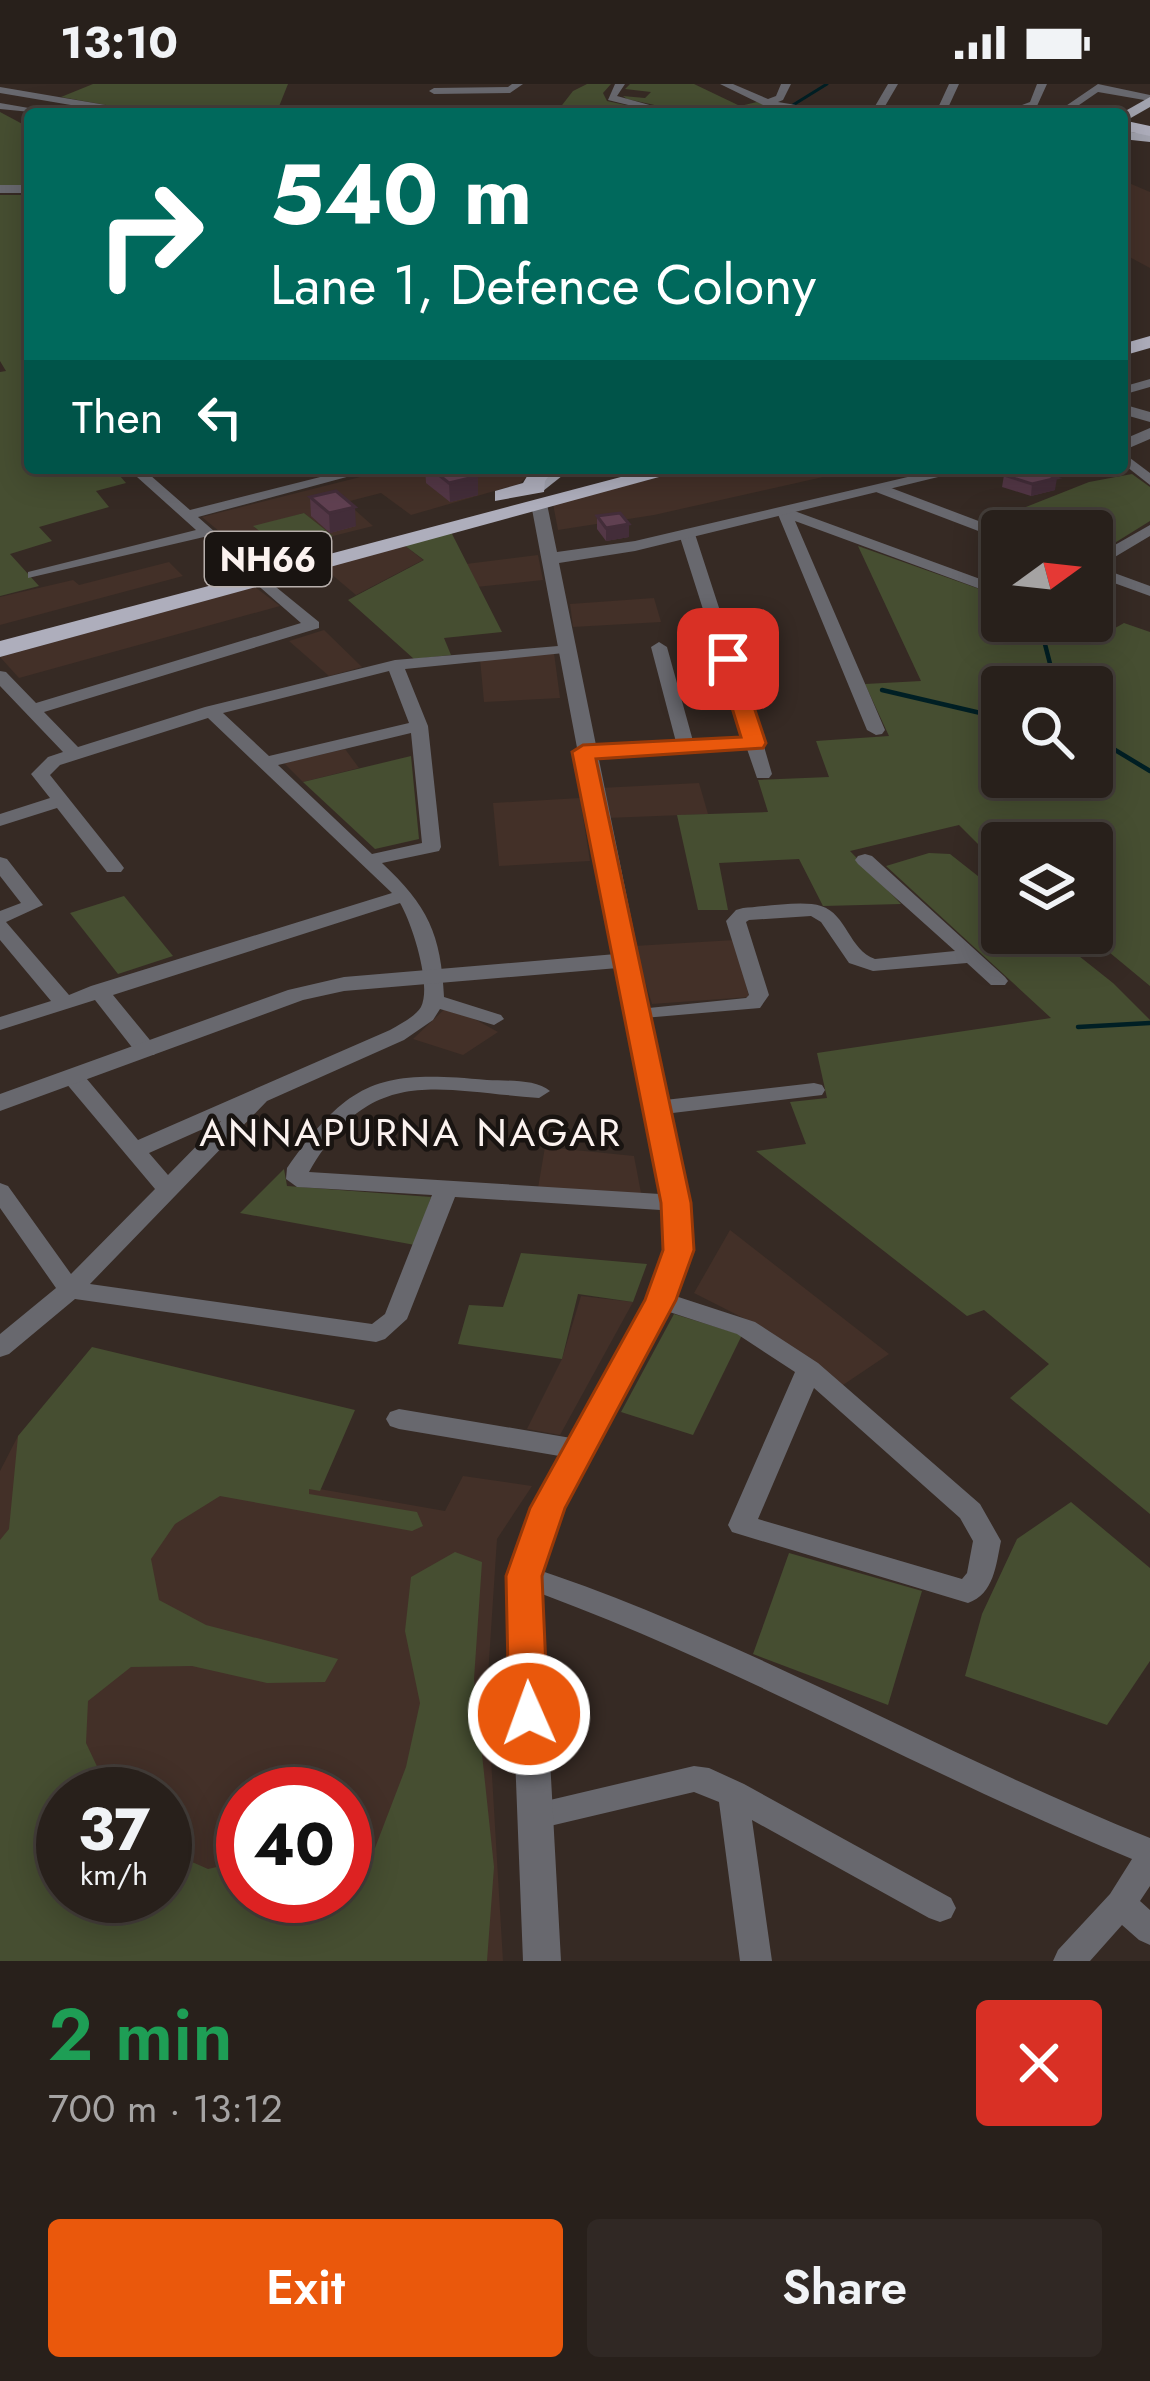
<!DOCTYPE html>
<meta charset="utf-8">
<style>
:root{--surface:#28201b;--page:#302824;--text:#f1f3f6;--muted:#a5a3a3;--line:#443e3a;--accent:#ea580c}
body{margin:0;font-family:Jost,sans-serif;background:var(--page);color:var(--text);height:100vh;display:flex;flex-direction:column;font-size:45px;white-space:nowrap}
*{box-sizing:border-box;margin:0}
p{font-size:39px;color:var(--muted)}
.icon{flex:none;width:66px;height:66px;fill:none;stroke:currentColor;stroke-width:2;stroke-linecap:round;stroke-linejoin:round}
.map{position:relative;height:1877px;overflow:hidden}
.drawer{display:flex;flex-direction:column;background:var(--surface);flex:1}
.drawer>*{flex:none}
.top-card{position:absolute;left:24px;top:24px;width:1104px;height:366px;border-radius:12px;box-shadow:0 6px 30px #0003,0 0 0 3px var(--line);background:#00695c;color:#fff;overflow:hidden}
.needle{width:78px;rotate:75deg}
.controls{position:absolute;left:981px;top:426px;display:grid;gap:24px}
.controls a{display:grid;place-items:center;width:132px;height:132px;border-radius:12px;background:var(--surface);box-shadow:0 6px 30px #0003,0 0 0 3px var(--line);font-size:60px}
.speed{position:absolute;left:36px;top:1683px;display:flex;gap:24px;font-size:60px;font-weight:700;text-align:center}
.speed>*{display:grid;place-content:center;width:156px;height:156px;border-radius:50%;background:var(--surface);box-shadow:0 6px 30px #0003,0 0 0 3px var(--line);line-height:1}
.speed small{font-size:30px;font-weight:400}
.speed .limit{border:18px solid #d22;background:#fff;color:#111}
.pin{position:absolute;display:grid;place-items:center;width:102px;height:102px;color:#fff;margin:-51px;border-radius:24px;box-shadow:0 6px 18px #0006}
.me{position:absolute;width:132px;margin:-66px;rotate:358deg;stroke-linejoin:round;filter:drop-shadow(0 0 9px #0008)}
.turn{display:flex;align-items:center;gap:42px;height:252px;padding:0 48px;font-size:54px}
.turn .icon{width:156px;height:156px;stroke-width:2.5}
.turn b{display:block;font-size:84px;line-height:102px}
.then{display:flex;align-items:center;height:114px;padding:0 48px;background:#0003;gap:24px;font-size:45px}
.round{display:grid;place-items:center;flex:none;width:126px;height:126px;border-radius:12px;background:var(--page)}
.head{display:flex;align-items:center;justify-content:space-between;height:204px;padding:0 48px}
h1{font-size:72px;font-weight:600;line-height:90px;color:#1e9e55}
.primary-button{display:flex;gap:24px;margin-top:auto;padding:24px 48px}
.primary-button a{flex:1;height:138px;border-radius:12px;background:var(--accent);color:#fff;font-size:48px;font-weight:600;line-height:138px;text-align:center}
.primary-button a+a{background:var(--page);color:var(--text)}
.status{display:flex;justify-content:space-between;align-items:center;height:84px;padding:0 60px;background:var(--surface);direction:ltr}
.status svg{height:33px;fill:currentColor}
.map>svg:first-child{display:block}
.built{fill:#433028;fill-rule:evenodd}
.green{fill:#464e31;fill-rule:evenodd}
.lines{fill:none;stroke-linecap:round;stroke-linejoin:round}
.stream-far1{stroke:#001f24;stroke-width:3}
.stream{stroke:#001f24;stroke-width:4.5}
.minor{fill:#68686e;fill-rule:evenodd}
.tertiary{fill:#68686e;fill-rule:evenodd}
.primary{fill:#a2a3af;fill-rule:evenodd}
.trunk{fill:#aeaebc;fill-rule:evenodd}
.wall{fill:#533746}
.shaded-wall{fill:#432d39}
.building{fill:#604051;stroke:#432d39;stroke-width:3}
.route{fill:#ea580c;stroke:#983908;stroke-width:3}
.labels{text-anchor:middle;stroke-width:9;stroke-linejoin:round;paint-order:stroke}
.shield{fill:#191411;stroke:#b7afac;stroke-width:3}
.shield-label{font-size:33px;font-weight:bold;fill:#fbf2ef}
.neighbourhood-label{font-size:39px;letter-spacing:3px;fill:#fbf2ef;stroke:#191411}
</style>
<div class="status"><b>13:10</b><svg viewBox="0 0 49 12"><path d="M0 12V9h3v3zM5 12V6h3v6zM10 12V3h3v9zM15 12V0h3v12zM26 1h20v11H26zM47 4h2v5h-2z"/></svg></div>
<div class="map">
<svg width="1150" height="1877" viewBox="0 0 1150 1877">
<rect width="100%" height="100%" fill="#362a24"/>
<g class="built">
<path d="M 1122,96 L 1150,108 L 1150,184 L 1122,169 Z"/>
<path d="M 396,384 L 536,384 L 519,400 L 411,431 L 381,409 L 346,418 L 373,442 L 333,452 L 304,429 L 254,443 L 282,465 L 250,473 L 202,433 Z"/>
<path d="M 695,384 L 810,384 L 823,393 L 654,431 L 558,446 L 553,420 Z"/>
<path d="M 404,461 L 423,476 L 356,511 L 324,484 Z"/>
<path d="M 538,471 L 543,496 L 476,503 L 466,480 Z"/>
<path d="M 169,478 L 183,492 L 0,541 L 0,513 L 73,496 L 79,501 Z"/>
<path d="M 255,503 L 280,522 L 19,594 L 0,573 Z"/>
<path d="M 654,514 L 661,538 L 573,543 L 570,520 Z"/>
<path d="M 324,546 L 362,583 L 329,592 L 289,557 Z"/>
<path d="M 554,569 L 560,614 L 484,618 L 480,575 Z"/>
<path d="M 345,665 L 359,684 L 303,698 L 284,679 Z"/>
<path d="M 699,699 L 708,730 L 607,734 L 600,704 Z"/>
<path d="M 580,714 L 590,777 L 499,782 L 493,719 Z"/>
<path d="M 735,856 L 749,913 L 652,920 L 634,862 Z"/>
<path d="M 449,921 L 498,948 L 463,971 L 413,955 Z"/>
<path d="M 545,1063 L 634,1072 L 642,1114 L 538,1104 Z"/>
<path d="M 730,1146 L 889,1270 L 840,1303 L 769,1247 L 694,1209 Z"/>
<path d="M 581,1212 L 633,1218 L 560,1351 L 527,1345 L 562,1275 Z"/>
<path d="M 18,1352 L 445,1427 L 463,1392 L 532,1402 L 497,1455 L 487,1607 L 503,1877 L 0,1877 L 0,1387 ZM 63,1710 L 165,1710 L 165,1812 L 63,1812 ZM 243,1710 L 345,1710 L 345,1812 L 243,1812 Z"/>
</g>
<g class="green">
<path d="M 93,0 L 288,0 L 276,30 L 157,30 L 61,13 Z"/>
<path d="M 587,0 L 611,0 L 603,9 L 607,17 L 667,30 L 535,30 L 540,25 L 559,25 L 573,7 Z"/>
<path d="M 630,0 L 694,0 L 740,22 L 757,18 L 772,24 L 696,30 L 627,15 L 623,12 L 645,14 L 651,8 L 625,5 Z"/>
<path d="M 0,28 L 30,44 L 30,102 L 0,103 Z"/>
<path d="M 0,111 L 30,111 L 30,384 L 113,384 L 126,399 L 96,407 L 109,423 L 39,443 L 52,457 L 10,470 L 39,502 L 0,512 L 0,288 L 6,287 L 0,277 Z"/>
<path d="M 1132,390 L 1150,403 L 1150,437 L 1092,473 L 1092,447 L 1012,447 L 988,438 L 1089,398 Z"/>
<path d="M 304,429 L 333,452 L 282,465 L 253,442 Z"/>
<path d="M 451,448 L 502,548 L 444,554 L 451,571 L 414,575 L 348,516 L 424,476 L 404,461 Z"/>
<path d="M 858,462 L 1002,513 L 1002,537 L 1079,537 L 1108,548 L 1124,539 L 1150,548 L 1150,902 L 1086,849 L 1092,849 L 1092,759 L 1002,759 L 1002,784 L 959,741 L 850,767 L 901,820 L 823,822 L 799,775 L 719,779 L 728,826 L 698,826 L 677,731 L 768,728 L 758,696 L 829,693 L 816,657 L 889,652 L 865,600 L 921,597 ZM 1002,603 L 1092,603 L 1092,693 L 1002,693 Z"/>
<path d="M 411,672 L 419,755 L 375,765 L 303,698 Z"/>
<path d="M 929,769 L 950,770 L 1002,811 L 1002,849 L 1050,849 L 1113,899 L 1150,936 L 1150,1430 L 1010,1314 L 1049,1280 L 984,1226 L 967,1232 L 756,1067 L 806,1060 L 790,1018 L 827,1014 L 817,969 L 1051,934 L 886,782 Z"/>
<path d="M 124,812 L 173,872 L 118,890 L 70,829 Z"/>
<path d="M 284,1085 L 287,1102 L 431,1113 L 415,1161 L 240,1129 Z"/>
<path d="M 521,1169 L 647,1180 L 633,1218 L 578,1210 L 562,1275 L 458,1260 L 469,1221 L 503,1223 Z"/>
<path d="M 674,1230 L 742,1251 L 693,1351 L 621,1328 Z"/>
<path d="M 92,1263 L 355,1326 L 320,1407 L 309,1405 L 309,1410 L 417,1428 L 423,1442 L 412,1447 L 220,1412 L 175,1440 L 151,1475 L 159,1516 L 206,1541 L 338,1575 L 325,1598 L 267,1599 L 192,1582 L 131,1583 L 88,1617 L 86,1659 L 110,1710 L 63,1710 L 63,1812 L 165,1812 L 165,1766 L 208,1785 L 243,1777 L 243,1812 L 345,1812 L 345,1769 L 375,1764 L 406,1683 L 420,1619 L 405,1547 L 411,1493 L 455,1468 L 482,1478 L 474,1595 L 494,1783 L 487,1877 L 0,1877 L 0,1456 L 9,1445 L 18,1352 Z"/>
<path d="M 1071,1418 L 1150,1484 L 1150,1577 L 1107,1641 L 965,1592 L 982,1530 L 1017,1455 Z"/>
<path d="M 789,1469 L 922,1507 L 888,1621 L 753,1570 Z"/>
</g>
<g class="lines">
<path class="stream-far1" d="M 793,21 L 827,0"/>
<g class="stream">
<path d="M 1039,537 L 1056,603"/>
<path d="M 882,606 L 1002,634"/>
<path d="M 1092,652 L 1150,687"/>
<path d="M 1078,943 L 1150,939"/>
</g>
<g class="minor">
<path d="M 512,0 L 523,0 L 510,9 L 434,10 L 429,7 L 434,4 L 508,3 Z"/>
<path d="M 615,0 L 625,0 L 617,12 L 682,30 L 665,30 L 608,16 Z"/>
<path d="M 720,0 L 733,0 L 768,15 L 776,12 L 781,0 L 791,0 L 783,16 L 778,18 L 832,27 L 871,29 L 888,0 L 898,0 L 881,29 L 937,26 L 949,0 L 959,0 L 947,26 L 1022,21 L 1030,18 L 1037,0 L 1047,0 L 1037,22 L 1023,27 L 970,30 L 807,30 L 763,21 Z"/>
<path d="M 1098,0 L 1150,11 L 1150,17 L 1098,8 L 1066,30 L 1054,30 Z"/>
<path d="M 0,3 L 141,27 L 146,30 L 124,30 L 0,9 Z"/>
<path d="M 0,19 L 46,27 L 51,30 L 0,25 Z"/>
<path d="M 1150,295 L 1150,303 L 1122,311 L 1122,303 Z"/>
<path d="M 1122,368 L 1150,389 L 1150,401 L 1122,379 Z"/>
<path d="M 127,384 L 142,384 L 190,426 L 356,384 L 380,384 L 198,433 L 249,478 L 249,484 L 239,484 L 204,453 L 28,494 L 28,488 L 196,446 Z"/>
<path d="M 876,402 L 886,402 L 1005,447 L 1002,447 L 1002,456 L 876,408 Z"/>
<path d="M 779,425 L 789,425 L 1002,503 L 1002,513 L 795,437 L 885,646 L 882,650 L 876,651 L 867,646 L 777,428 Z"/>
<path d="M 1150,441 L 1150,452 L 1098,483 L 1150,502 L 1150,512 L 1092,491 L 1092,474 Z"/>
<path d="M 687,445 L 695,450 L 763,659 L 772,690 L 769,694 L 757,694 L 747,665 L 583,673 L 574,668 L 583,663 L 676,658 L 651,563 L 659,558 L 667,563 L 693,657 L 744,654 L 679,450 Z"/>
<path d="M 260,490 L 319,538 L 319,544 L 44,628 L 78,663 L 205,623 L 395,576 L 570,561 L 570,567 L 564,569 L 405,585 L 428,642 L 441,763 L 439,767 L 382,779 C 428,822 441,850 444,913 L 501,931 L 504,935 L 494,941 L 440,925 L 433,936 L 404,956 L 267,1017 L 90,1200 L 372,1240 L 385,1230 L 432,1111 L 297,1103 L 286,1095 L 287,1084 C 350,995 380,986 487,996 C 506,997 536,995 550,1007 L 539,1014 C 433,1006 371,980 309,1088 L 676,1111 L 684,1114 L 688,1119 L 684,1124 L 676,1127 L 455,1113 L 407,1235 L 385,1255 L 376,1258 L 75,1215 L 9,1270 L 0,1273 L 0,1250 L 56,1204 L 0,1124 L 0,1099 L 8,1102 L 71,1190 L 155,1105 L 65,998 L 62,993 L 65,988 L 81,988 L 138,1056 L 390,946 C 400,940 415,933 421,923 C 432,901 412,839 400,819 L 113,911 L 154,961 L 157,966 L 154,971 L 138,971 L 95,916 L 0,946 L 0,933 L 51,917 L 0,856 L 0,827 L 21,819 L 0,792 L 0,773 L 7,775 L 43,821 L 6,838 L 69,911 L 91,902 L 392,809 L 208,634 L 60,681 L 50,691 L 121,780 L 124,784 L 121,788 L 107,788 L 57,724 L 0,742 L 0,730 L 50,714 L 31,690 L 48,673 L 63,668 L 0,602 L 0,587 L 6,588 L 36,619 L 301,539 L 254,498 L 254,492 ZM 389,587 L 409,639 L 269,672 L 223,629 ZM 411,649 L 422,759 L 372,770 L 278,681 ZM 221,1037 L 168,1091 L 149,1069 Z"/>
<path d="M 865,770 L 872,772 L 1005,893 L 1008,897 L 1005,901 L 991,901 L 967,879 L 873,887 L 849,879 L 821,838 L 811,832 L 749,836 L 746,838 L 769,911 L 760,924 L 632,935 L 629,931 L 632,927 L 639,925 L 746,914 L 749,911 L 726,837 L 736,826 L 743,824 C 763,823 803,816 821,822 C 847,830 849,866 875,875 L 955,867 L 858,780 L 855,776 L 858,772 Z"/>
<path d="M 814,999 L 822,1001 L 825,1006 L 822,1011 L 656,1031 L 645,1024 L 656,1017 Z"/>
<path d="M 660,1207 L 755,1238 L 818,1279 L 980,1420 L 1001,1457 C 996,1481 994,1510 968,1519 L 732,1448 L 728,1441 L 795,1288 L 737,1250 L 651,1222 L 648,1216 L 651,1210 ZM 814,1304 L 960,1434 L 973,1457 L 967,1489 L 962,1495 L 758,1435 Z"/>
<path d="M 399,1325 L 577,1355 L 586,1358 L 590,1365 L 586,1372 L 577,1375 L 399,1345 L 390,1342 L 386,1335 L 390,1328 Z"/>
<path d="M 524,1481 C 741,1552 938,1669 1150,1754 L 1150,1802 L 1140,1817 L 1150,1826 L 1150,1861 L 1139,1856 L 1122,1841 L 1090,1877 L 1053,1877 L 1058,1866 L 1110,1810 L 1132,1775 C 923,1690 728,1575 514,1500 L 510,1492 L 514,1484 Z"/>
<path d="M 694,1682 L 709,1684 L 744,1700 L 951,1814 L 956,1824 L 951,1834 L 940,1838 L 929,1834 L 752,1736 L 772,1877 L 740,1877 L 719,1718 L 694,1708 L 533,1746 L 522,1743 L 518,1733 L 522,1723 L 533,1720 Z"/>
</g>
<g class="tertiary">
<rect x="0" y="101" width="30" height="8"/>
<path d="M 1122,320 L 1150,328 L 1150,338 L 1122,330 Z"/>
<path d="M 1150,344 L 1150,355 L 1122,367 L 1122,356 Z"/>
<path d="M 946,384 L 975,384 L 635,467 L 559,479 L 689,1119 L 693,1166 L 674,1216 L 562,1424 L 540,1492 L 561,1877 L 523,1877 L 508,1492 L 532,1424 L 646,1216 L 665,1166 L 663,1119 L 618,884 L 344,907 L 303,916 L 0,1027 L 0,1010 L 288,906 L 344,893 L 616,870 L 531,420 L 539,415 L 547,420 L 557,468 L 635,457 Z"/>
</g>
<g class="primary">
<path d="M 1150,13 L 1150,23 L 1122,39 L 1120,30 Z"/>
<path d="M 1122,47 L 1150,50 L 1150,58 L 1122,55 Z"/>
<path d="M 549,384 L 572,384 L 543,407 L 529,407 L 529,399 Z"/>
</g>
<g class="trunk">
<path d="M 1122,36 L 1150,42 L 1150,52 L 1122,46 Z"/>
<path d="M 1150,252 L 1150,264 L 1122,272 L 1122,260 Z"/>
<path d="M 532,384 L 555,384 L 545,397 L 544,408 L 495,417 L 495,407 L 523,399 Z"/>
<path d="M 655,384 L 692,384 L 0,573 L 0,557 Z"/>
</g>
</g>
<g class="wall">
<path d="M 425,384 L 467,384 L 478,411 L 450,418 L 426,399 Z"/>
<path d="M 1004,391 L 1055,406 L 1031,412 L 1002,403 Z"/>
<path d="M 310,413 L 356,442 L 330,449 L 311,432 Z"/>
<path d="M 597,432 L 629,453 L 606,457 L 597,445 Z"/>
</g>
<g class="shaded-wall">
<path d="M 478,392 L 478,411 L 450,418 L 449,399 Z"/>
<path d="M 1057,394 L 1055,406 L 1031,412 L 1032,400 Z"/>
<path d="M 355,423 L 356,442 L 330,449 L 329,429 Z"/>
<path d="M 629,440 L 629,453 L 606,457 L 606,444 Z"/>
</g>
<g class="building">
<path d="M 430,384 L 467,384 L 478,392 L 449,399 Z"/>
<path d="M 1007,384 L 1029,384 L 1057,394 L 1032,400 L 1004,391 Z"/>
<path d="M 336,407 L 355,423 L 329,429 L 310,413 Z"/>
<path d="M 620,429 L 629,440 L 606,444 L 597,432 Z"/>
</g>
<path class="route" d="M 728,569 L 738,575 L 766,659 L 763,664 L 596,675 L 691,1119 L 694,1166 L 676,1216 L 565,1424 L 542,1492 L 548,1630 L 542,1642 L 529,1646 L 515,1642 L 509,1630 L 506,1492 L 530,1424 L 645,1216 L 663,1166 L 661,1119 L 572,668 L 583,661 L 741,653 L 717,575 Z"/>
<g class="labels">
<rect class="shield" x="205" y="448" width="126" height="54" rx="9"/>
<g class="shield-label">
<text x="268" y="487">NH66</text>
</g>
<g class="neighbourhood-label">
<text x="411" y="1062">ANNAPURNA NAGAR</text>
</g>
</g>
</svg>
<div class="controls">
<a><svg class="needle" viewBox="-14 -14 28 28"><path d="M0-13l5 13h-10z" fill="#e53935"/><path d="M0 13l5-13h-10z" fill="#a5a3a3"/></svg></a>
<a><svg class="icon" aria-label="search" viewBox="0 0 24 24"><circle cx="10" cy="10" r="6"/><path d="M15 15l6 6"/></svg></a>
<a><svg class="icon" aria-label="layers" viewBox="0 0 24 24"><path d="M12 4l9 5-9 5-9-5zM3 14l9 5 9-5"/></svg></a>
</div>
<div class="speed"><div>37<small>km/h</small></div><div class="limit">40</div></div>
<div class="pin" style="left:728px;top:575px;background:#d93025"><svg class="icon" aria-label="arrive" viewBox="0 0 24 24"><path d="M6 21V4h12l-3 4 3 4H6"/></svg></div>
<svg class="me" style="left:529px;top:1630px" viewBox="-20 -20 40 40"><circle r="17" fill="#ea580c" stroke="#fff" stroke-width="3"/><path d="M0-11L8 9 0 5-8 9z" fill="#fff"/></svg>
<div class="top-card">
<div class="turn"><svg class="icon" aria-label="right" viewBox="0 0 24 24"><path d="M7 20v-9h11M14 6l5 5-5 5"/></svg><div><b>540 m</b>Lane 1, Defence Colony</div></div>
<div class="then">Then<svg class="icon" aria-label="left" viewBox="0 0 24 24"><path d="M17 20v-9H6M10 6l-5 5 5 5"/></svg></div>
</div>
</div>
<section class="drawer">
<div class="head"><div><h1>2 min</h1><p>700 m · 13:12</p></div><a class="round" style="background:#d93025;color:#fff"><svg class="icon" aria-label="close" viewBox="0 0 24 24"><path d="M6 6l12 12M18 6L6 18"/></svg></a></div>
<div class="primary-button"><a>Exit</a><a>Share</a></div>
</section>
